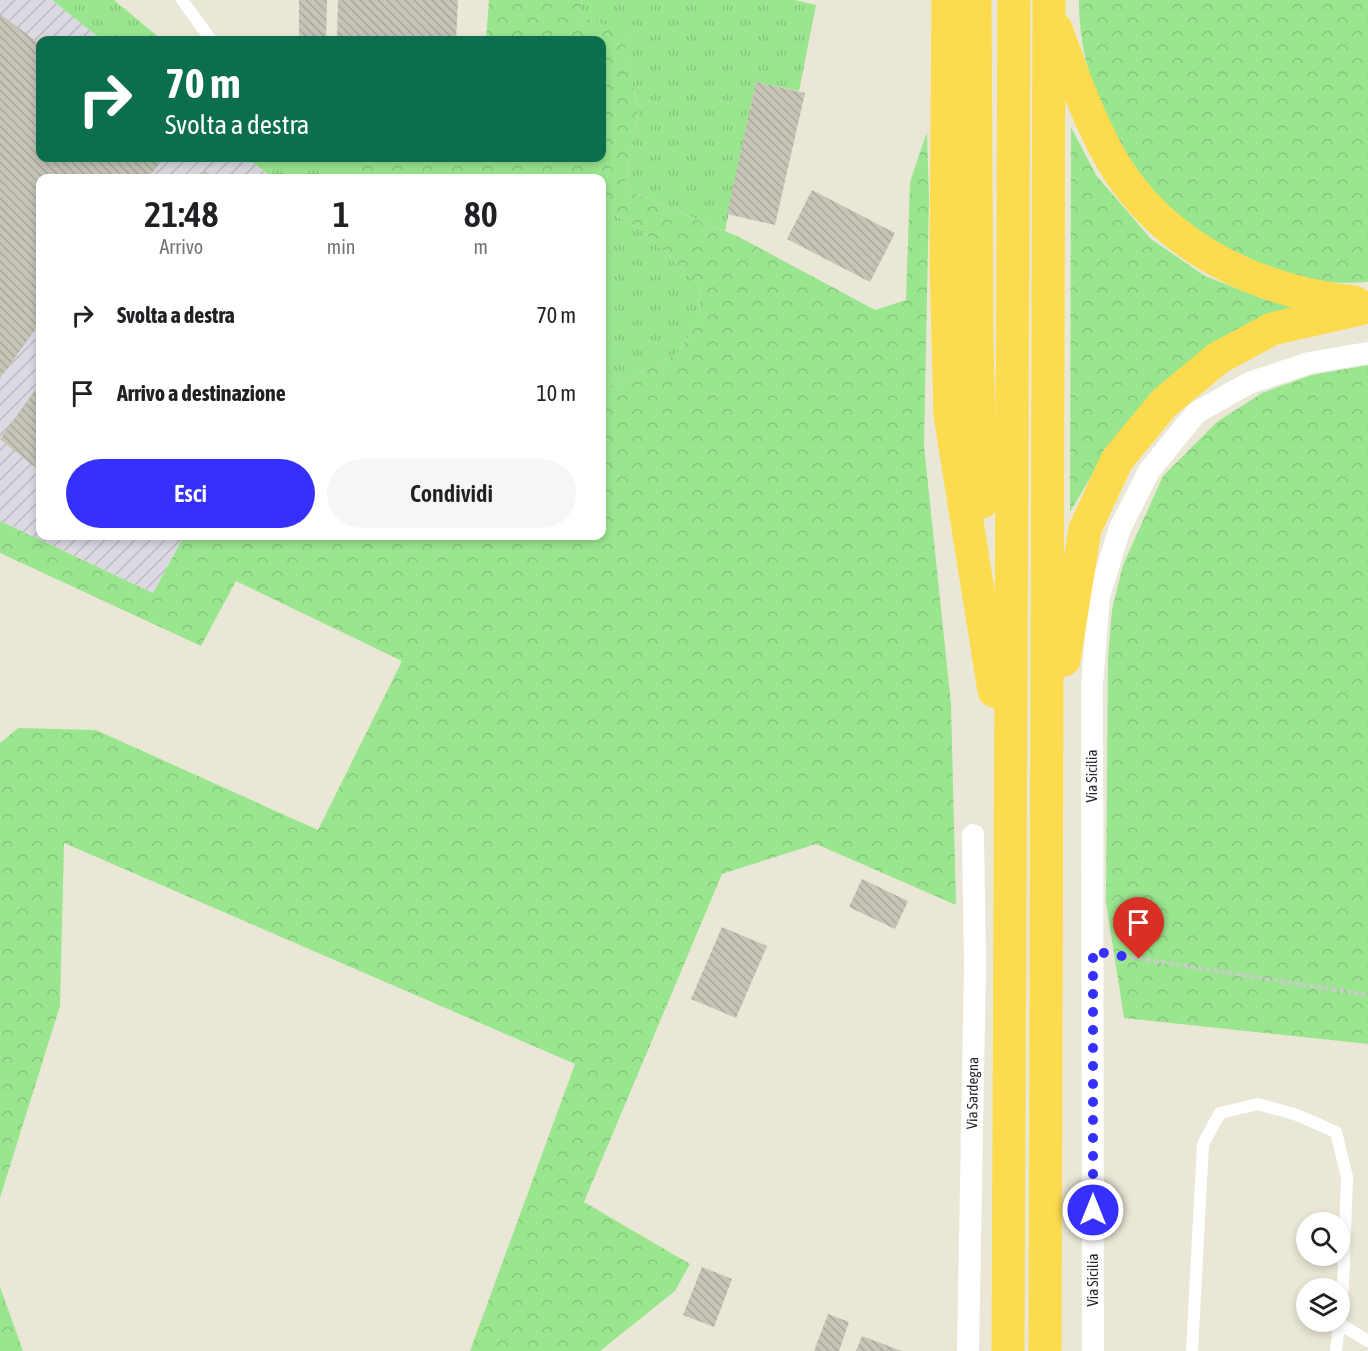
<!DOCTYPE html>
<html lang="it">
<style>
:root{--surface:#fff;--page:#f6f6f6;--text:#202124;--muted:#757577;--accent:#3630ff}
body{margin:0;font-family:"Asap Condensed",sans-serif;background:var(--page);color:var(--text);height:100vh;display:flex;flex-direction:column;font-size:22px;white-space:nowrap}
*{box-sizing:border-box;margin:0}
p{font-size:20px;color:var(--muted)}
.icon{flex:none;width:33px;height:33px;fill:none;stroke:currentColor;stroke-width:2;stroke-linecap:round;stroke-linejoin:round}
.map{position:relative;flex:1;overflow:hidden}
.side{position:absolute;left:36px;top:174px;width:570px;height:366px;display:flex;flex-direction:column;background:var(--surface);border-radius:12px;box-shadow:0 3px 9px #0003}
.side>*{flex:none}
.top-card{position:absolute;left:36px;top:36px;width:570px;height:126px;border-radius:12px;box-shadow:0 3px 9px #0003;background:#0b6e4f;color:#fff;overflow:hidden}
.fabs{position:absolute;left:1296px;top:1212px;display:grid;gap:12px}
.fabs a{display:grid;place-items:center;width:54px;height:54px;border-radius:50%;background:var(--surface);box-shadow:0 3px 9px #0003;font-size:30px}
.pin{position:absolute;display:grid;place-items:center;width:51px;height:51px;color:#fff;margin:-62px -26px;border-radius:50% 50% 50% 0;rotate:-45deg;box-shadow:0 0 6px #0007}
.pin .icon{rotate:45deg}
.me{position:absolute;width:66px;margin:-33px;rotate:0deg;stroke-linejoin:round;filter:drop-shadow(0 0 4px #0008)}
.turn{display:flex;align-items:center;gap:21px;height:126px;padding:0 30px;font-size:27px}
.turn .icon{width:78px;height:78px;stroke-width:2.5}
.turn b{display:block;font-size:42px;line-height:51px}
.eta{display:flex;justify-content:space-evenly;align-items:center;height:102px;text-align:center}
.eta b{font-size:36px;font-weight:600;line-height:42px}
.primary-button{display:flex;gap:12px;margin-top:auto;padding:12px 30px}
.primary-button a{flex:1;height:69px;border-radius:36px;background:var(--accent);color:#fff;font-size:24px;font-weight:600;line-height:69px;text-align:center}
.primary-button a+a{background:var(--page);color:var(--text)}
ul{padding:0;list-style:none}
li{display:flex;align-items:center;gap:18px;height:78px;padding:0 30px}
li div{flex:1}
li b{display:block;font-size:22px}
li em{font-style:normal}
.map>svg:first-child{display:block}
.industrial{fill:url(#industrial-furrows)}
.grass{fill:url(#grass-tufts)}
.forest{fill:url(#forest-crowns)}
.building{fill:url(#building-back-hatch)}
.lines{fill:none;stroke-linecap:round;stroke-linejoin:round}
.path{stroke:#cbcbcb;stroke-width:4;stroke-dasharray:4.5 3;stroke-linecap:butt}
.service{stroke:#fff;stroke-width:12}
.minor{stroke:#fff;stroke-width:22}
.trunk{stroke:#fcdc4e;stroke-width:33}
.route{stroke:#3630ff;stroke-width:10;stroke-dasharray:0 18}
.labels{text-anchor:middle;stroke-width:5;stroke-linejoin:round;paint-order:stroke}
.street-label{font-size:15px;fill:#272727;stroke:#fff}
</style>
<div class="map">
<svg width="1368" height="1351" viewBox="0 0 1368 1351">
<defs>
<pattern id="industrial-furrows" width="10" height="10" patternUnits="userSpaceOnUse" patternTransform="scale(1.5)"><rect width="10" height="10" fill="#ddd9e2"/><path d="M-1 1l2-2M0 10L10 0M9 11l2-2" fill="none" stroke="#bebac2"/></pattern>
<pattern id="grass-tufts" width="24" height="20" patternUnits="userSpaceOnUse" patternTransform="scale(1.5)"><rect width="24" height="20" fill="#9ae68f"/><path d="M3 7l-1-3M5 7V3M7 7l1-3M15 17l-1-3M17 17v-4M19 17l1-3" fill="none" stroke="#85c57b"/></pattern>
<pattern id="forest-crowns" width="20" height="18" patternUnits="userSpaceOnUse" patternTransform="scale(1.5)"><rect width="20" height="18" fill="#9ae68f"/><path d="M2 6a3 3 0 1 1 6 0M12 15a3 3 0 1 1 6 0" fill="none" stroke="#85c57b"/></pattern>
<pattern id="building-back-hatch" width="6" height="6" patternUnits="userSpaceOnUse" patternTransform="scale(1.5)"><rect width="6" height="6" fill="#c6c3b7"/><path d="M-1 5l2 2M0 0l6 6M5-1l2 2" fill="none" stroke="#aaa89d"/></pattern>
</defs>
<rect width="100%" height="100%" fill="#ebe7d7"/>
<path class="industrial" d="M 0,0 L 52,0 L 102,40 L 40,40 L 40,158 L 247,158 L 273,178 L 40,178 L 40,536 L 184,536 L 153,593 L 0,521 Z"/>
<g class="grass">
<path d="M 52,0 L 114,0 L 162,40 L 102,40 Z"/>
<path d="M 581,0 L 795,0 L 816,5 L 799,91 L 756,82 L 725,231 L 624,189 L 638,115 L 624,32 L 583,17 Z"/>
<path d="M 247,158 L 344,158 L 344,178 L 273,178 Z"/>
<path d="M 602,208 L 641,229 L 700,286 L 699,319 L 678,353 L 615,386 L 602,383 Z"/>
</g>
<g class="forest">
<path d="M 489,0 L 581,0 L 583,17 L 624,31 L 638,115 L 624,189 L 739,237 L 875,310 L 906,300 L 910,182 L 927,132 L 929,198 L 924,446 L 951,704 L 956,905 L 816,844 L 722,874 L 584,1202 L 690,1264 L 675,1291 L 600,1351 L 470,1351 L 575,1064 L 64,843 L 60,1006 L 0,1198 L 0,743 L 18,728 L 96,730 L 318,830 L 402,661 L 236,581 L 201,646 L 0,553 L 0,521 L 153,593 L 184,536 L 602,536 L 602,383 L 615,386 L 678,353 L 699,319 L 700,286 L 641,229 L 602,208 L 602,178 L 344,178 L 344,158 L 602,158 L 602,40 L 486,40 Z"/>
<path d="M 1079,0 L 1368,0 L 1368,282 C 1340,284 1300,283 1273,273 C 1162,235 1078,117 1079,0 Z"/>
<path d="M 1071,127 L 1096,175 L 1151,239 L 1205,276 L 1263,299 L 1303,306 L 1105,453 L 1070,512 Z"/>
<path d="M 1368,365 L 1368,1044 L 1124,1018 L 1106,902 L 1108,658 L 1112,610 L 1123,565 L 1163,476 L 1217,422 L 1262,393 L 1312,375 Z"/>
<path d="M 0,1287 L 23,1351 L 0,1351 Z"/>
</g>
<g class="building">
<path d="M 299,0 L 327,0 L 326,40 L 299,39 Z"/>
<path d="M 338,0 L 458,0 L 456,40 L 337,40 Z"/>
<path d="M 0,14 L 40,44 L 40,158 L 164,158 L 148,178 L 40,178 L 40,323 L 0,378 Z"/>
<path d="M 756,82 L 805,93 L 775,225 L 727,214 Z"/>
<path d="M 204,170 L 215,178 L 197,178 Z"/>
<path d="M 812,190 L 895,233 L 870,282 L 787,239 Z"/>
<path d="M 40,383 L 40,471 L 0,439 Z"/>
<path d="M 862,879 L 908,901 L 895,929 L 849,907 Z"/>
<path d="M 722,927 L 767,946 L 736,1018 L 691,999 Z"/>
<path d="M 702,1267 L 732,1279 L 714,1327 L 683,1315 Z"/>
<path d="M 828,1314 L 849,1322 L 839,1351 L 814,1351 Z"/>
<path d="M 862,1336 L 902,1351 L 856,1351 Z"/>
</g>
<g class="lines">
<path class="path" d="M 1117,955 L 1368,995"/>
<g class="service">
<path d="M 182,0 L 211,40"/>
<path d="M 1340,1324 L 1368,1341"/>
<path d="M 1192,1351 L 1203,1144 L 1220,1113 L 1258,1104 L 1297,1115 L 1336,1132 L 1347,1177 L 1343,1287 L 1336,1351"/>
</g>
<g class="minor">
<path id="s1" d="M 968,1351 L 975,966 L 973,835"/>
<path d="M 1093,1351 L 1092,685 L 1099,596 L 1120,528 L 1149,471 L 1196,413 L 1249,383 L 1309,363 L 1368,353"/>
</g>
<g class="trunk">
<path d="M 948,0 L 946,261 L 950,415 L 994,691"/>
<path d="M 975,0 L 977,345 L 982,502"/>
<path d="M 1056,29 C 1072,73 1088,118 1111,159 C 1162,246 1257,292 1354,302"/>
<path d="M 1064,660 L 1085,529 L 1117,460 L 1164,403 L 1218,358 L 1272,329 L 1368,307"/>
<path d="M 1008,1351 L 1014,0"/>
<path d="M 1045,1351 L 1049,0"/>
</g>
</g>
<g class="lines">
<path class="route" d="M 1093,1210 L 1093,951 L 1139,959"/>
</g>
<g class="labels">
<g class="street-label">
<text transform="translate(1092 776) rotate(-90)" y="5">Via Sicilia</text>
<text dy="5" stroke="none"><textPath href="#s1" startOffset="258">Via Sardegna</textPath></text>
<text transform="translate(1093 1280) rotate(-90)" y="5">Via Sicilia</text>
</g>
</g>
</svg>
<div class="fabs">
<a><svg class="icon" aria-label="search" viewBox="0 0 24 24"><circle cx="10" cy="10" r="6"/><path d="M15 15l6 6"/></svg></a>
<a><svg class="icon" aria-label="layers" viewBox="0 0 24 24"><path d="M12 4l9 5-9 5-9-5zM3 14l9 5 9-5"/></svg></a>
</div>
<div class="pin" style="left:1139px;top:959px;background:#d93025"><svg class="icon" aria-label="arrive" viewBox="0 0 24 24"><path d="M6 21V4h12l-3 4 3 4H6"/></svg></div>
<svg class="me" style="left:1093px;top:1210px" viewBox="-20 -20 40 40"><circle r="17" fill="#3630ff" stroke="#fff" stroke-width="3"/><path d="M0-11L8 9 0 5-8 9z" fill="#fff"/></svg>
<div class="top-card">
<div class="turn"><svg class="icon" aria-label="right" viewBox="0 0 24 24"><path d="M7 20v-9h11M14 6l5 5-5 5"/></svg><div><b>70 m</b>Svolta a destra</div></div>
</div>
<section class="side">
<div class="eta">
<div><b>21:48</b><p>Arrivo</p></div>
<div><b>1</b><p>min</p></div>
<div><b>80</b><p>m</p></div>
</div>
<ul>
<li><svg class="icon" aria-label="right" viewBox="0 0 24 24"><path d="M7 20v-9h11M14 6l5 5-5 5"/></svg><div><b>Svolta a destra</b></div><em>70 m</em></li>
<li><svg class="icon" aria-label="arrive" viewBox="0 0 24 24"><path d="M6 21V4h12l-3 4 3 4H6"/></svg><div><b>Arrivo a destinazione</b></div><em>10 m</em></li>
</ul>
<div class="primary-button"><a>Esci</a><a>Condividi</a></div>
</section>
</div>
